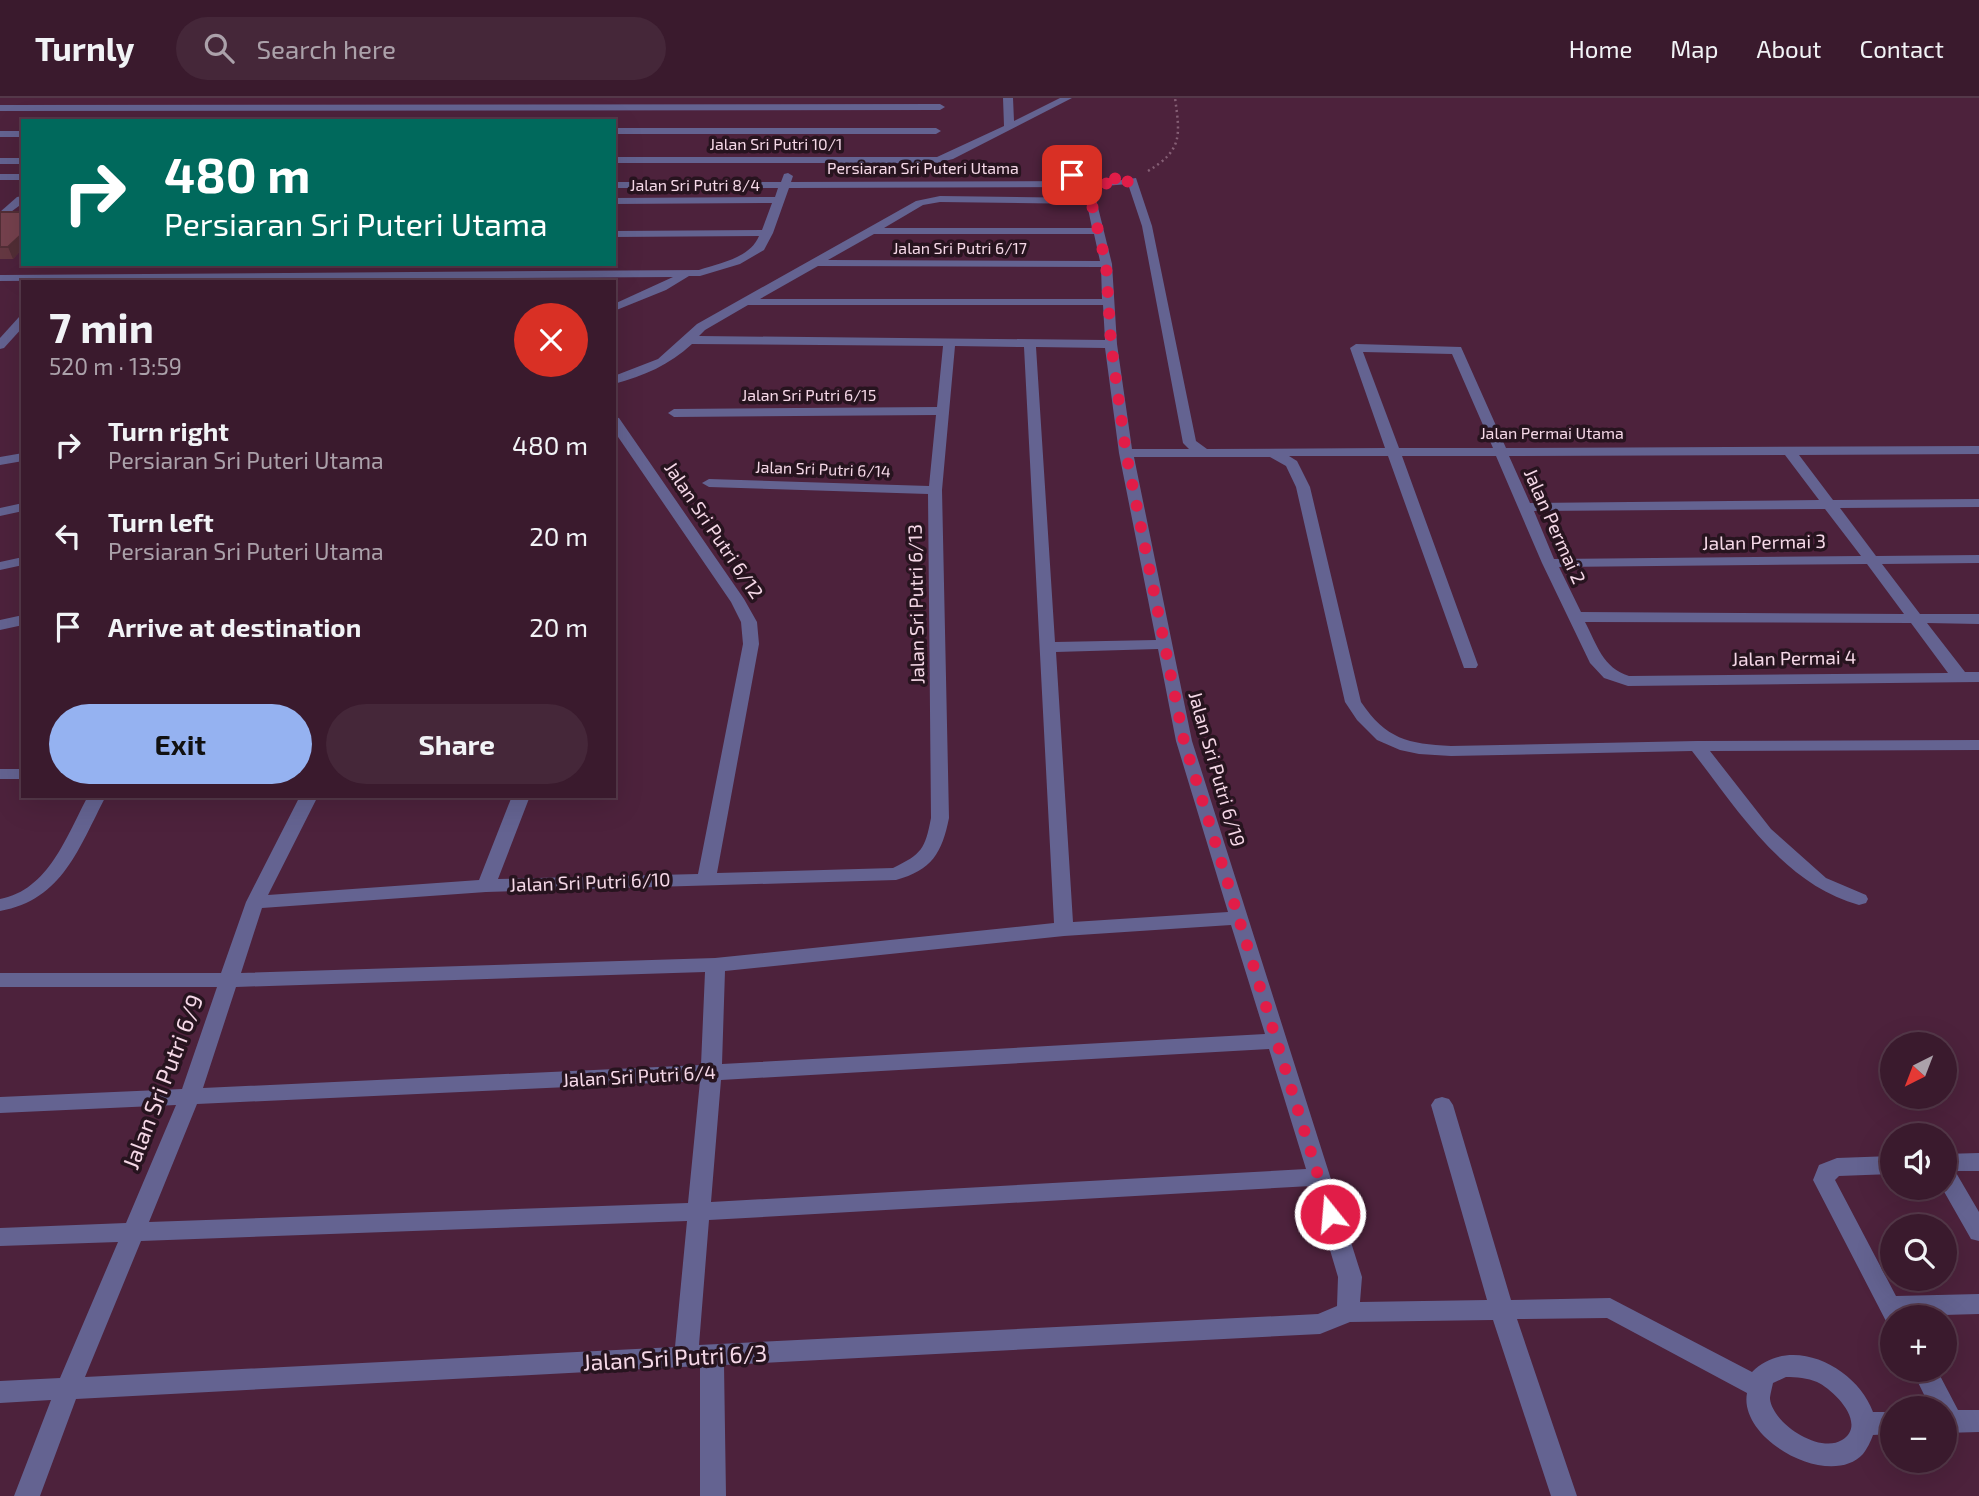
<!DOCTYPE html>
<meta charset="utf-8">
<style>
:root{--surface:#3a1a2d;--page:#452739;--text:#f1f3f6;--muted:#aba1aa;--line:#543849;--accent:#95b2f1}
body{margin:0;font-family:"Exo 2",sans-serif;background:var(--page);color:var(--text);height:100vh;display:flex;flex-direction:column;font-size:26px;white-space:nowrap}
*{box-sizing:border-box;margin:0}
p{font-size:23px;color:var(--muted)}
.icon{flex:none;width:38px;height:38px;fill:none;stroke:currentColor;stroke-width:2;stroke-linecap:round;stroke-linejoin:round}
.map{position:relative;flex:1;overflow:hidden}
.side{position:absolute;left:21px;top:182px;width:595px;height:518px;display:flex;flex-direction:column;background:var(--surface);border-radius:0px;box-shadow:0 7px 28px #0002,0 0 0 2px var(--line)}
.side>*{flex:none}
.top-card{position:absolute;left:21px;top:21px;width:595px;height:147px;border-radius:0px;box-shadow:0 7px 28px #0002,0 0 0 2px var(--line);background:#00695c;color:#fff;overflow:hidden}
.needle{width:46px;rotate:222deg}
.controls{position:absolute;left:1880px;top:934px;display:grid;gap:14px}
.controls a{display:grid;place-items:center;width:77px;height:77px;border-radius:50%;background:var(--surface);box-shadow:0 7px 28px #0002,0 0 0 2px var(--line);font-size:35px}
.pin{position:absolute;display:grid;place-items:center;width:60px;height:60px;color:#fff;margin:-30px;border-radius:14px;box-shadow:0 4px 10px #0006}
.me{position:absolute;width:77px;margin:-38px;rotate:343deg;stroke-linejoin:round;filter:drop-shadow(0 0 5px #0008)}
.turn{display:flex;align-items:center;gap:24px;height:147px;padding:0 28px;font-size:32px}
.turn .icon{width:91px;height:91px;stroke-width:2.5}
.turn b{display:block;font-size:49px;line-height:60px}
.round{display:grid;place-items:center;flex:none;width:74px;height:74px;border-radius:37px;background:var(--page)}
.head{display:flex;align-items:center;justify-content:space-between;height:119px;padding:0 28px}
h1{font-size:42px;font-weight:700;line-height:52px}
.cta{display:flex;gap:14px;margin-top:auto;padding:14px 28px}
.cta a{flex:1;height:80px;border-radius:42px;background:var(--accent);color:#111;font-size:28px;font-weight:700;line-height:80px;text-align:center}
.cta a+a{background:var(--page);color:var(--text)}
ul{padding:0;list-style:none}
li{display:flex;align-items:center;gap:21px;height:91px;padding:0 28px}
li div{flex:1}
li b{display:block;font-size:26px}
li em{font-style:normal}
header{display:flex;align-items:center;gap:42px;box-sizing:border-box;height:98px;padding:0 35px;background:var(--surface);border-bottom:2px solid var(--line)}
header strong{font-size:33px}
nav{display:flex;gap:38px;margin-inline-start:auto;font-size:24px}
.search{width:490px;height:63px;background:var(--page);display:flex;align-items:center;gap:18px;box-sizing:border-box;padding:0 24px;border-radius:38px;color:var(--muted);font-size:26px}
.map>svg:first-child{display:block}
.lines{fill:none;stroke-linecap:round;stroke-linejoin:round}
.path{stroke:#855f75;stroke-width:2.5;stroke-dasharray:2 3.5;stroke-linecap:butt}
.minor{fill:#646391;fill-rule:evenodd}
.wall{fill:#653842}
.shaded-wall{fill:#522e36}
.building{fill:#75414d;stroke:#522e36;stroke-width:2}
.route{stroke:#e11d48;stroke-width:12;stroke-dasharray:0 21.6}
.labels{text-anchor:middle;stroke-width:7;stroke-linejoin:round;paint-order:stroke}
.far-street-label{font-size:16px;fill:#f5d8e7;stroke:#27141f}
.street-label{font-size:19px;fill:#f5d8e7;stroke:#27141f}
.near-street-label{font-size:23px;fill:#f5d8e7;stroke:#27141f}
</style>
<header>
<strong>Turnly</strong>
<div class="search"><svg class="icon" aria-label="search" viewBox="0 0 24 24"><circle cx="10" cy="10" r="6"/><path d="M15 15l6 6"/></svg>Search here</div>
<nav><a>Home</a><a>Map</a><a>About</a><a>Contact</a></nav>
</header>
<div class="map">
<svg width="1979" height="1398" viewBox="0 0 1979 1398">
<rect width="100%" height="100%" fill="#4d223c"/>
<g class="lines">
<path class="path" d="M 1148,73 C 1183,52 1180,37 1175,0"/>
<g class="minor">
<path d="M 1003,0 L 1013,0 L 1014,23 L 1060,0 L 1072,0 L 953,61 L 937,65 L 614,65 L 614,59 L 937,59 L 1004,28 Z"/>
<path d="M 0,7 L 940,6 L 945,9 L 940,12 L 0,13 Z"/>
<path d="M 614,30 L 936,30 L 941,33 L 936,36 L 614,36 Z"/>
<rect x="0" y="33" width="23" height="6"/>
<rect x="0" y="60" width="23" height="6"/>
<path d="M 788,75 L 793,78 L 791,84 L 1115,83 L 1136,80 L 1152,128 L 1196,343 L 1207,351 L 1385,350 L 1350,250 L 1356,246 L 1461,249 L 1506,350 L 1979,348 L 1979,356 L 1799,357 L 1833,402 L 1979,401 L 1979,409 L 1840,410 L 1876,458 L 1979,457 L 1979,465 L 1882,466 L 1920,516 L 1979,516 L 1979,526 L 1927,525 L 1965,574 L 1979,574 L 1979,584 L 1628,588 L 1604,580 L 1590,565 L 1542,465 L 1496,358 L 1402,358 L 1478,567 L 1476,570 L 1464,570 L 1388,358 L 1289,358 L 1297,363 L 1310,389 L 1361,604 C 1386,641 1408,646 1451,648 L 1697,643 L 1979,642 L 1979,652 L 1710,653 L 1771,731 L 1826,780 L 1866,797 L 1868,801 L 1866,805 L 1859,807 C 1783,786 1738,712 1692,653 L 1451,658 L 1419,656 L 1400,652 L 1377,642 L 1357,622 L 1345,604 L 1296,389 L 1286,368 L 1270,359 L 1134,359 L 1192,643 L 1362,1179 L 1360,1204 L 1487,1202 L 1431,1007 L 1435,1001 L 1442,999 L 1449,1001 L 1453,1007 L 1511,1202 L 1610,1200 L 1752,1274 C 1792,1235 1857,1270 1873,1314 L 1892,1314 L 1892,1336 L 1873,1337 C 1871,1343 1867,1351 1863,1356 C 1830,1392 1738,1342 1747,1295 L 1607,1220 L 1517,1221 L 1577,1398 L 1551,1398 L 1493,1222 L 1350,1224 L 1320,1236 L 724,1267 L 726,1398 L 700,1398 L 700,1268 L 76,1301 L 40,1398 L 14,1398 L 51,1302 L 0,1305 L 0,1283 L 60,1280 L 118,1144 L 0,1148 L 0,1130 L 126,1125 L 176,1007 L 0,1015 L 0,999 L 182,991 L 217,889 L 0,889 L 0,875 L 221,875 L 246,804 L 300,698 L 318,698 L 268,797 L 479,782 L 512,698 L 530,698 L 498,781 L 698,776 L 743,546 L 741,524 L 731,504 L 614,333 L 614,319 L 619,320 L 744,501 L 757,524 L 759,546 L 717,775 L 893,770 C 922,756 925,751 931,720 L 928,396 L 709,389 L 702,385 L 709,381 L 929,388 L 936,317 L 674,319 L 668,315 L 674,311 L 937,309 L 943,248 L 692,246 C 669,267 644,278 614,286 L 614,278 L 658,261 L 697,226 L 916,103 L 940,98 L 1085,100 L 1083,89 L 789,90 L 773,135 L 764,152 L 740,166 L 700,178 L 689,178 L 666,192 L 614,213 L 614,206 L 673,179 L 0,183 L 0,177 L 699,172 C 720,165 750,160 759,138 L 614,139 L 614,133 L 762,132 L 772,105 L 614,106 L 614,100 L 775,99 L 778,90 L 614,90 L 614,84 L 781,84 L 784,76 ZM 1128,86 L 1142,128 L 1183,345 L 1189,351 L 1132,351 L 1117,246 L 1112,166 L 1093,89 ZM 940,104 L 1087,106 L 1092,130 L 884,130 L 923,107 ZM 874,136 L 1094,136 L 1100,163 L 828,162 ZM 818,168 L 1101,169 L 1102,201 L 760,201 ZM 748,207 L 1103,207 L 1105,242 L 699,238 L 705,232 ZM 955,248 L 1024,249 L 1054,825 L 715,860 L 241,875 L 262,810 L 486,794 L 896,782 C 932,772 942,755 949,720 L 942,392 ZM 1036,249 L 1105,250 L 1119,355 L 1156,542 L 1055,544 ZM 1363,254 L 1452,256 L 1493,350 L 1399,350 ZM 1785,357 L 1819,402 L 1530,405 L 1509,358 ZM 1825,411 L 1861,458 L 1554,461 L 1534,413 ZM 1867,466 L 1904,516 L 1581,514 L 1559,469 ZM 1585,524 L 1911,525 L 1948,575 L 1629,578 C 1603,570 1597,547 1585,524 ZM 1158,551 L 1176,643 L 1228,814 L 1073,824 L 1056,554 ZM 1231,827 L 1265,936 L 722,966 L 725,873 L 1064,838 ZM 705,874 L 701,967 L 203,990 L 236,889 ZM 1269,951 L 1306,1071 L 711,1104 L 721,982 ZM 700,983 L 688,1105 L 149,1124 L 197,1006 ZM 1311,1088 L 1338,1179 L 1337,1208 L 1318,1216 L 699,1247 L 709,1122 ZM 687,1123 L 675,1249 L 85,1279 L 141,1143 ZM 1786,1279 C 1796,1279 1808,1280 1817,1284 C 1834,1292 1868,1326 1842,1342 C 1820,1356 1773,1326 1770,1301 C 1770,1297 1772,1290 1773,1285 Z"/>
<rect x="0" y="76" width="23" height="6"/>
<path d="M 23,98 L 23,105 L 0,122 L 0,114 L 17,99 Z"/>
<path d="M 19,219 L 23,219 L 23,229 L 4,250 L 0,251 L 0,240 Z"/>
<path d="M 23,355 L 23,363 L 0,367 L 0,359 Z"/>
<path d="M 23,405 L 23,413 L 0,418 L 0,410 Z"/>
<path d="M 23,459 L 23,467 L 0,472 L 0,464 Z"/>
<path d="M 23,517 L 23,527 L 0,532 L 0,522 Z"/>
<rect x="0" y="671" width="23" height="10"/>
<path d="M 88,698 L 106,698 C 79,749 63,802 0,813 L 0,801 C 49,792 67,737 88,698 Z"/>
<path d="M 1979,1055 L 1979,1073 L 1955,1073 L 1979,1114 L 1979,1143 L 1971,1141 L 1942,1090 L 1944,1090 L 1944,1056 Z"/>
<path d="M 1892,1058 L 1892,1076 L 1839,1078 L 1835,1082 L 1896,1198 L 1979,1196 L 1979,1216 L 1907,1218 L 1908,1220 L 1892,1220 L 1892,1229 L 1888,1227 L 1813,1082 L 1819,1067 L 1837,1060 Z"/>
<path d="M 1912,1272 L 1937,1272 L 1958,1312 L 1979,1312 L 1979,1334 L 1944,1335 L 1944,1311 L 1931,1311 Z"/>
</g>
</g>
<path class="wall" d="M 0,114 L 23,114 L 23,150 L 13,161 L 0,161 Z"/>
<path class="shaded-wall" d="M 23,135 L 23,150 L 13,161 L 8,149 Z"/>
<path class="building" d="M 0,114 L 23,114 L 23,135 L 8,149 L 0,149 Z"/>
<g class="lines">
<path class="route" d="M 1072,77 L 1132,82 L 1123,85 L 1087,86 L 1106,166 L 1111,246 L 1126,355 L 1184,643 L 1330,1116"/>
</g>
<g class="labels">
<g class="far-street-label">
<text x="776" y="52">Jalan Sri Putri 10/1</text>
<text x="923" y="76">Persiaran Sri Puteri Utama</text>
<text x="695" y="93">Jalan Sri Putri 8/4</text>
<text x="960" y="156">Jalan Sri Putri 6/17</text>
<text x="809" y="303">Jalan Sri Putri 6/15</text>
<text x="1552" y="341">Jalan Permai Utama</text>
<text transform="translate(823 371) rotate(2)" y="6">Jalan Sri Putri 6/14</text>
</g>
<g class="street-label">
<text transform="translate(1555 428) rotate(66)" y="7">Jalan Permai 2</text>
<text transform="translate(714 432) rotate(56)" y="7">Jalan Sri Putri 6/12</text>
<text transform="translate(1764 444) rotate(-1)" y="7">Jalan Permai 3</text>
<text transform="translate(916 506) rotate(-91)" y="7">Jalan Sri Putri 6/13</text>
<text transform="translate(1794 560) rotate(-1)" y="7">Jalan Permai 4</text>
<text transform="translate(1217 671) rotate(74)" y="7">Jalan Sri Putri 6/19</text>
<text transform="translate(590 784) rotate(-2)" y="7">Jalan Sri Putri 6/10</text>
<text transform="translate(639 978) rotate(-3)" y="7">Jalan Sri Putri 6/4</text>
</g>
<g class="near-street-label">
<text transform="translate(163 984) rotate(-69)" y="8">Jalan Sri Putri 6/9</text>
<text transform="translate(675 1260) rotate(-3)" y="8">Jalan Sri Putri 6/3</text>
</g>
</g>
</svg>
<div class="controls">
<a><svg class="needle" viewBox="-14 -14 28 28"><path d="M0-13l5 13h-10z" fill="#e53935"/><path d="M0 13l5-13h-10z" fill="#aba1aa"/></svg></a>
<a><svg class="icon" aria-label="sound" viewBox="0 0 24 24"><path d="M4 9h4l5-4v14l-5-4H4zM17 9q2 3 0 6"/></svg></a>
<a><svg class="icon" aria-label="search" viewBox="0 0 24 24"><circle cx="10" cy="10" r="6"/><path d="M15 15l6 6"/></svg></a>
<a>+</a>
<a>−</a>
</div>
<div class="pin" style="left:1072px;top:77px;background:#d93025"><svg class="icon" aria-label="arrive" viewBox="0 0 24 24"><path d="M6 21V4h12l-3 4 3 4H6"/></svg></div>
<svg class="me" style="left:1330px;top:1116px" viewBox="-20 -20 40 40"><circle r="17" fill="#e11d48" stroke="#fff" stroke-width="3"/><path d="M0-11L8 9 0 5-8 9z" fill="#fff"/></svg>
<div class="top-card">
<div class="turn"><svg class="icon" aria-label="right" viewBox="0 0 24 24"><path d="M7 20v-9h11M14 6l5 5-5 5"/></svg><div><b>480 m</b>Persiaran Sri Puteri Utama</div></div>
</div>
<section class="side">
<div class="head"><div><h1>7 min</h1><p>520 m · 13:59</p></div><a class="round" style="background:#d93025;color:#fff"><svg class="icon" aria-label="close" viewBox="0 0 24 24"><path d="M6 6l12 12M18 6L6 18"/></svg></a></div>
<ul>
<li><svg class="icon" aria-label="right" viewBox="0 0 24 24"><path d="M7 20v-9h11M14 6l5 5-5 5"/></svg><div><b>Turn right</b><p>Persiaran Sri Puteri Utama</p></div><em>480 m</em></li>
<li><svg class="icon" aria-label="left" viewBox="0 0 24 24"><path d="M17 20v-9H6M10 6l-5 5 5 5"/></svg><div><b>Turn left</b><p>Persiaran Sri Puteri Utama</p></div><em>20 m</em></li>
<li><svg class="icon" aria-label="arrive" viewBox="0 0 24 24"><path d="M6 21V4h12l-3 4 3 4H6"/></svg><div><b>Arrive at destination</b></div><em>20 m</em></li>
</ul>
<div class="cta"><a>Exit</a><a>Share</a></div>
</section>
</div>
